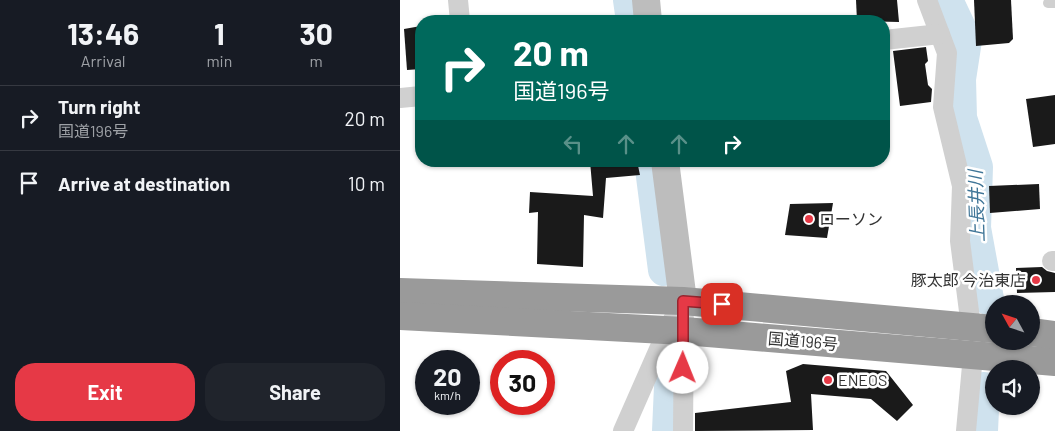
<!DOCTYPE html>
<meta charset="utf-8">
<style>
:root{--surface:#171b24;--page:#20242c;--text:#f1f3f6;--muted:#9ea1a6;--line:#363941;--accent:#e63946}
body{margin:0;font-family:Barlow,"Noto Sans JP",sans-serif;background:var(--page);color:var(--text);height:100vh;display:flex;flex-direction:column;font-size:19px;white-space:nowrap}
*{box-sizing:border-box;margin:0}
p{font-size:16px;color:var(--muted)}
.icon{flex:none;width:28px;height:28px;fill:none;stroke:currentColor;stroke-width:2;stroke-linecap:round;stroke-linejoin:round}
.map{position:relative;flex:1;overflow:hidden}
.details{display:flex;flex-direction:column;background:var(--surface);width:400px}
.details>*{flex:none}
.banner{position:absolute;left:15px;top:15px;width:475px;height:152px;border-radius:20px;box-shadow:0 1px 4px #0004;background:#00695c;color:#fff;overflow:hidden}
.needle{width:32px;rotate:310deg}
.buttons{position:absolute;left:585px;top:295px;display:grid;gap:10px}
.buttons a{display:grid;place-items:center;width:55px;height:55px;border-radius:50%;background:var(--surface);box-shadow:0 1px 4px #0004;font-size:25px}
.speed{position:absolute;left:15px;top:350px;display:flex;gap:10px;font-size:25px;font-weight:700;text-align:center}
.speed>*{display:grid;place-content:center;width:65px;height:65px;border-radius:50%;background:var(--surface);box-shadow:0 1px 4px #0004;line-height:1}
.speed small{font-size:12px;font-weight:400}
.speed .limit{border:8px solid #d22;background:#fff;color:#111}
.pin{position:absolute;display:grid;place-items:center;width:42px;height:42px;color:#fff;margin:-21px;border-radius:10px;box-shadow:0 2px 8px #0006}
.me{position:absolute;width:55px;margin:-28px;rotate:1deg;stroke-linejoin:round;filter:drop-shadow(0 0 4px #0008)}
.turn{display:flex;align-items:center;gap:18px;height:105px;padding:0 15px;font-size:22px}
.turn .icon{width:65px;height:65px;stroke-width:2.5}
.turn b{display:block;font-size:35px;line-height:42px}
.lanes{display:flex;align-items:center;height:48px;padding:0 15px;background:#0003;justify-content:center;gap:25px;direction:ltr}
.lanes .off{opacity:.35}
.eta{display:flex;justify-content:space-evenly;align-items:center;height:85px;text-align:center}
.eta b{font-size:30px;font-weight:700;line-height:35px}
.action{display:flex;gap:10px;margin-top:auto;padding:10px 15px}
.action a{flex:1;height:58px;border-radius:20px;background:var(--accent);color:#fff;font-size:20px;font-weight:700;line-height:58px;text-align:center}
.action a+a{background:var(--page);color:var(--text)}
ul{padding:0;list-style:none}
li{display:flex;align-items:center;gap:15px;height:65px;padding:0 15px;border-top:1px solid var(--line)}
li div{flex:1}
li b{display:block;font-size:19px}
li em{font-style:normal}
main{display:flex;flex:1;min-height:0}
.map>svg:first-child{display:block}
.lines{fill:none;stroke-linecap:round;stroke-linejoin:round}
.river{stroke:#cfe2ee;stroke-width:32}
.building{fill:#1a1a1a}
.lane{stroke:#d0d0d0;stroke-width:10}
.street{stroke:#d0d0d0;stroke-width:20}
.secondary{stroke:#bdbdbd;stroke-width:28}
.highway{stroke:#9a9a9a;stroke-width:28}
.route-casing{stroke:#96252e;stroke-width:12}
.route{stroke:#e63946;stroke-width:9}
.poi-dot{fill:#e63946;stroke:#fff;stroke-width:2}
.labels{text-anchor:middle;stroke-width:5;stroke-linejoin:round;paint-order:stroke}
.poi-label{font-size:16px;fill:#333;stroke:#fff;text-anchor:start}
.street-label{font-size:16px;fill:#333;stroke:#fff}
.water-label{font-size:18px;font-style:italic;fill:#3f7597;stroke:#fff}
</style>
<main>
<section class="details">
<div class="eta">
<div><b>13:46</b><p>Arrival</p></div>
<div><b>1</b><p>min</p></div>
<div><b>30</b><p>m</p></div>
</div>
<ul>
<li><svg class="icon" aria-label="right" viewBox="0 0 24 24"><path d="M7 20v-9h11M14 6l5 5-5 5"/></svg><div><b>Turn right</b><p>国道196号</p></div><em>20 m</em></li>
<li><svg class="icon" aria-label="arrive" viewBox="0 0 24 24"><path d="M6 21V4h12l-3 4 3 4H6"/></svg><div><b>Arrive at destination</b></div><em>10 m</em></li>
</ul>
<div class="action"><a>Exit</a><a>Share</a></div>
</section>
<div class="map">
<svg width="655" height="431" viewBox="0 0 655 431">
<rect width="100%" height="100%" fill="#fff"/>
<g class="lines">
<g class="river">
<path d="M 229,0 L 232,21"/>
<path d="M 547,0 L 566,40 L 560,79 L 561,118 L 577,167 L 575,228 L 588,299"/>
<path d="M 250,161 L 264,270"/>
<path d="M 268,431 L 271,364"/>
<path d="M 582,431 L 584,388"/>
</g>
</g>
<g class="building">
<path d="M 456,0 L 497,0 L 499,22 L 457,21 Z"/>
<path d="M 574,0 L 611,0 L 613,39 L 609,43 L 576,46 Z"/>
<path d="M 21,26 L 21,69 L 7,70 L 4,29 Z"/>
<path d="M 526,47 L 528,61 L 525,64 L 528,85 L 532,89 L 531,102 L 500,106 L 493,51 Z"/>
<path d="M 655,95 L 655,144 L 633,147 L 626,99 Z"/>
<path d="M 190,161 L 237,161 L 240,175 L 206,178 L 203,218 L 184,215 L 183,267 L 137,264 L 138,212 L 129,213 L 130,192 L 193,196 Z"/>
<path d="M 639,184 L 640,209 L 590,213 L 589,186 Z"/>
<path d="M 433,203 L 427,238 L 385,235 L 390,204 Z"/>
<path d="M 642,267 L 647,271 L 655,273 L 655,292 L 617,293 L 616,268 Z"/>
<path d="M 403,364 L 486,371 L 513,405 L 497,421 L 471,399 L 411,394 L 413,430 L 295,431 L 295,413 L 391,402 L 386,371 Z"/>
</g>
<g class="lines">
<path class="lane" d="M 648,3 L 655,3"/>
<g class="street">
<path d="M 58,0 L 60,21"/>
<path d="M 527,0 L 547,53 L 543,107 L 562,186 L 560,241 L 571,327"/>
<path d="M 484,40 L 540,34"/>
<path d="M 0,98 L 21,96"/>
<path d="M 652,261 L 655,261"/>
<path d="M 223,431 L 267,331 L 283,301"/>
<path d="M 283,431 L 284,318"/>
<path d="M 566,431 L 573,355"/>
</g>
<g class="secondary">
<path d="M 246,0 L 248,21"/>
<path d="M 265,161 L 283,301"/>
</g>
<g class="highway">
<path d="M 0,292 L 283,301 L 594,329"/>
<path d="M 0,316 L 284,331 L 655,362"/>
<path d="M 631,332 L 655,335"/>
</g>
</g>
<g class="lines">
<g class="route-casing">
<path id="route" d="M 283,368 L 283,301 L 322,304"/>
</g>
<use href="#route" class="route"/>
</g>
<g class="poi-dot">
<circle cx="409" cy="219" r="5"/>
<circle cx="636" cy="280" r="5"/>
<circle cx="428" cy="380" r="5"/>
</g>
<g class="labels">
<g class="poi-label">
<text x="419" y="225">ローソン</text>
<text x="626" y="286" text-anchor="end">豚太郎 今治東店</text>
<text x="438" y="386">ENEOS</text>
</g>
<g class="street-label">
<text transform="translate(403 341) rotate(5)" y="6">国道196号</text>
</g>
<g class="water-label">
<text transform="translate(577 206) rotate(-92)" y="6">上長井川</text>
</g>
</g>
</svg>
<div class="buttons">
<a><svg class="needle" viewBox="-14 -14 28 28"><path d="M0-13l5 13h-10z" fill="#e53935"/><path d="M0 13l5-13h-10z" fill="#9ea1a6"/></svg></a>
<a><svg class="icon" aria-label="sound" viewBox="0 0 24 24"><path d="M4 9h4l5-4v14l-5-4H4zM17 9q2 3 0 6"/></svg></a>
</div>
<div class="speed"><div>20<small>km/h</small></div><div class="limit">30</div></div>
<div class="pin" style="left:322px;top:304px;background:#d93025"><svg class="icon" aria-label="arrive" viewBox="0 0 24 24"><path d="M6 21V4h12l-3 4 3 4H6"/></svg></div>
<svg class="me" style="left:283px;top:368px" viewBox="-20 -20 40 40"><circle r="19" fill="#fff"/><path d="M0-13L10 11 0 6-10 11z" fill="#e63946"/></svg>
<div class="banner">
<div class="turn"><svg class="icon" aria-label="right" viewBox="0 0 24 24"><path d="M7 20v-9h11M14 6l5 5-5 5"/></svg><div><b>20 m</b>国道196号</div></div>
<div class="lanes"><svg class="icon off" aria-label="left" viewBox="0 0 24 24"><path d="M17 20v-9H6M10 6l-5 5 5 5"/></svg><svg class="icon off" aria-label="ahead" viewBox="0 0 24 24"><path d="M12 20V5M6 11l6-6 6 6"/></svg><svg class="icon off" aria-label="ahead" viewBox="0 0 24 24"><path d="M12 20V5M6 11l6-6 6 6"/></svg><svg class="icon" aria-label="right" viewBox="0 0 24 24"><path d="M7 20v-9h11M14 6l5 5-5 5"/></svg></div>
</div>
</div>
</main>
